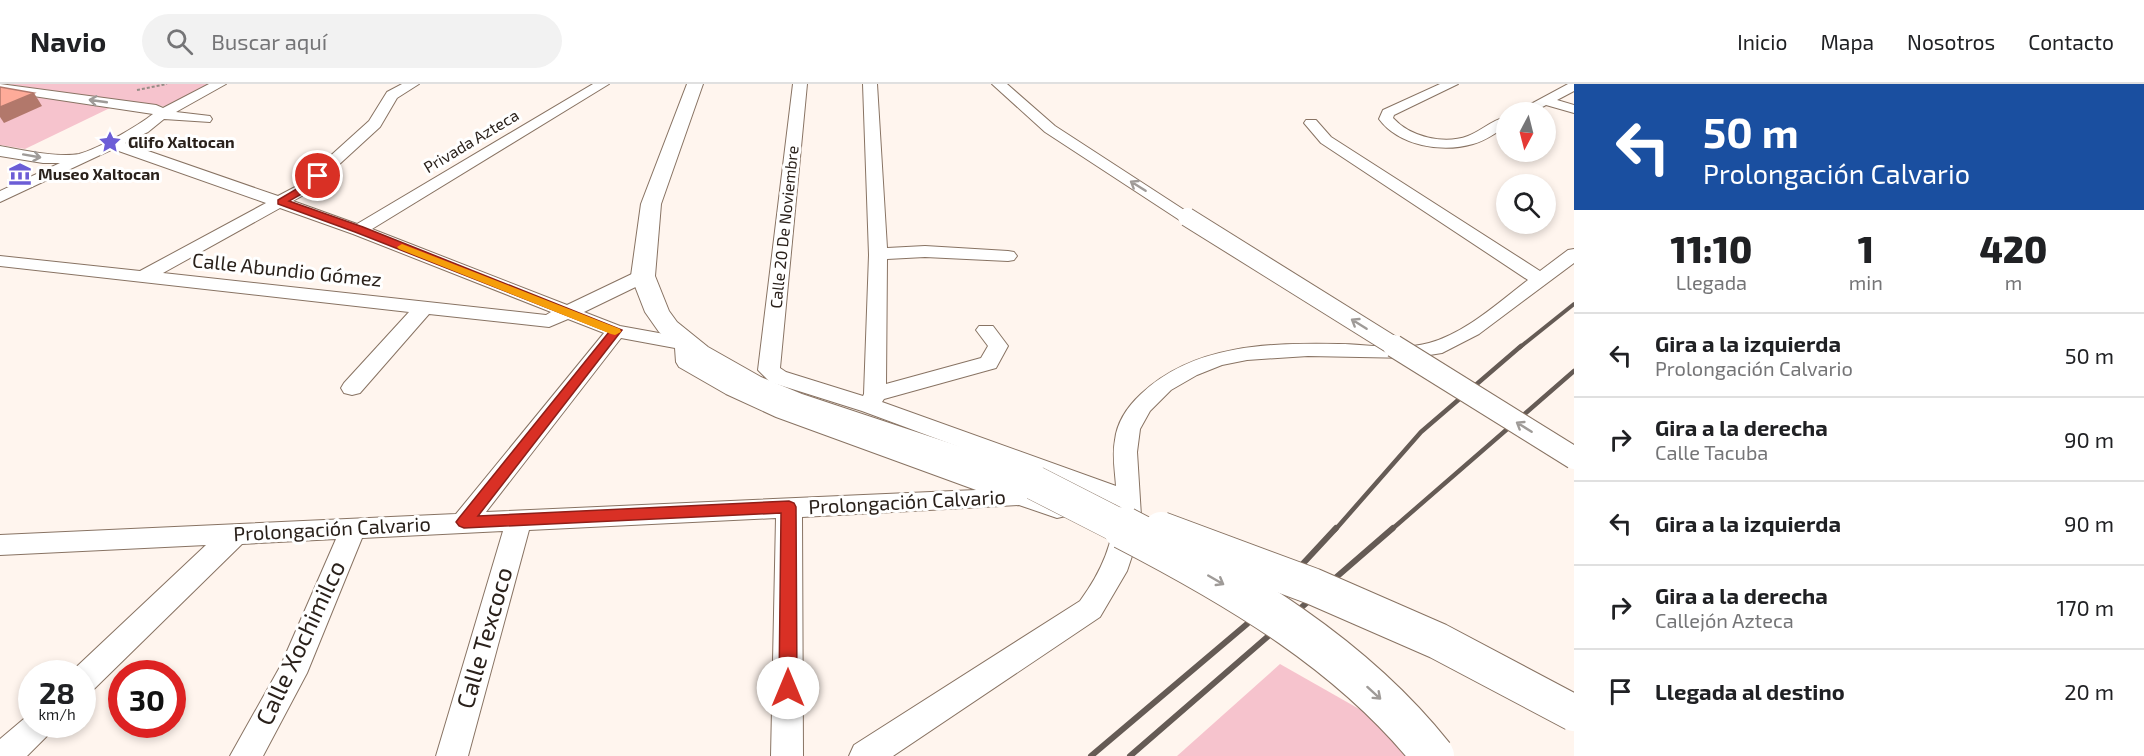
<!DOCTYPE html>
<html lang="es">
<meta charset="utf-8">
<style>
:root{--surface:#fff;--page:#f2f2f2;--text:#202124;--muted:#757577;--line:#e0e0e0}
body{margin:0;font-family:"Exo 2",sans-serif;background:var(--page);color:var(--text);height:100vh;display:flex;flex-direction:column;font-size:22px;white-space:nowrap}
*{box-sizing:border-box;margin:0}
p{font-size:20px;color:var(--muted)}
.icon{flex:none;width:33px;height:33px;fill:none;stroke:currentColor;stroke-width:2;stroke-linecap:round;stroke-linejoin:round}
.map{position:relative;flex:1;overflow:hidden}
.panel{display:flex;flex-direction:column;background:var(--surface);width:570px}
.panel>*{flex:none}
.hud{background:#1a4fa0;color:#fff;overflow:hidden}
.needle{width:39px;rotate:187deg}
.tools{position:absolute;left:1496px;top:18px;display:grid;gap:12px}
.tools a{display:grid;place-items:center;width:60px;height:60px;border-radius:50%;background:var(--surface);box-shadow:0 3px 9px #0003;font-size:30px}
.speed{position:absolute;left:18px;top:576px;display:flex;gap:12px;font-size:30px;font-weight:700;text-align:center}
.speed>*{display:grid;place-content:center;width:78px;height:78px;border-radius:50%;background:var(--surface);box-shadow:0 3px 9px #0003;line-height:1}
.speed small{font-size:15px;font-weight:400}
.speed .limit{border:9px solid #d22;background:#fff;color:#111}
.pin{position:absolute;display:grid;place-items:center;width:51px;height:51px;color:#fff;margin:-26px;border:3px solid #fff;border-radius:50%;box-shadow:0 2px 6px #0007}
.me{position:absolute;width:66px;margin:-33px;rotate:0deg;stroke-linejoin:round;filter:drop-shadow(0 0 4px #0008)}
.turn{display:flex;align-items:center;gap:21px;height:126px;padding:0 30px;font-size:27px}
.turn .icon{width:78px;height:78px;stroke-width:2.5}
.turn b{display:block;font-size:42px;line-height:51px}
.eta{display:flex;justify-content:space-evenly;align-items:center;height:102px;text-align:center}
.eta b{font-size:36px;font-weight:800;line-height:42px}
ul{padding:0;list-style:none}
li{display:flex;align-items:center;gap:18px;height:84px;padding:0 30px;border-top:2px solid var(--line)}
li div{flex:1}
li b{display:block;font-size:22px}
li em{font-style:normal}
header{display:flex;align-items:center;gap:36px;box-sizing:border-box;height:84px;padding:0 30px;background:var(--surface);border-bottom:2px solid var(--line)}
header strong{font-size:28px}
nav{display:flex;gap:33px;margin-inline-start:auto;font-size:21px}
.search{width:420px;height:54px;background:var(--page);display:flex;align-items:center;gap:15px;box-sizing:border-box;padding:0 21px;border-radius:33px;color:var(--muted);font-size:22px}
main{display:flex;flex:1;min-height:0}
.map>svg:first-child{display:block}
.green{fill:#f6c3cd}
.lines{fill:none;stroke-linecap:round;stroke-linejoin:round}
.minor-casing{stroke:#887363;stroke-width:2}
.major-casing{stroke:#887363;stroke-width:2}
.path{stroke:#958c85;stroke-width:2;stroke-dasharray:3 2;stroke-linecap:butt}
.minor{fill:#fff;fill-rule:evenodd}
.major{fill:#fff;fill-rule:evenodd}
.rail-far2{stroke:#655b55;stroke-width:4}
.rail-far1{stroke:#655b55;stroke-width:4.5}
.rail{stroke:#655b55;stroke-width:6}
.minor-bridge-far1-casing{stroke:#887363;stroke-width:20;stroke-linecap:butt}
.minor-bridge-casing{stroke:#887363;stroke-width:24;stroke-linecap:butt}
.major-bridge-casing{stroke:#887363;stroke-width:38;stroke-linecap:butt}
.highway-bridge-far1-casing{stroke:#887363;stroke-width:35;stroke-linecap:butt}
.highway-bridge-casing{stroke:#887363;stroke-width:44;stroke-linecap:butt}
.minor-bridge-far1{stroke:#fff;stroke-width:18}
.minor-bridge{stroke:#fff;stroke-width:22}
.major-bridge{stroke:#fff;stroke-width:36}
.highway-bridge-far1{stroke:#fff;stroke-width:34}
.highway-bridge{stroke:#fff;stroke-width:42}
.shaded-wall{fill:#b2786b}
.building{fill:#feab99;stroke:#b2786b;stroke-width:1.5}
.oneway{stroke:#9f9b98}
.route{fill:#d93025;stroke:#8d1f18;stroke-width:1.5}
.slow{fill:#f59e0b}
.labels{text-anchor:middle;stroke-width:6;stroke-linejoin:round;paint-order:stroke}
.far-street-label{font-size:16px;fill:#2a211b;stroke:#fff}
.far-poi-label{font-size:16px;font-weight:bold;fill:#2a211b;stroke:#fff;text-anchor:start}
.street-label{font-size:20px;fill:#2a211b;stroke:#fff}
.near-street-label{font-size:24px;fill:#2a211b;stroke:#fff}
</style>
<header>
<strong>Navio</strong>
<div class="search"><svg class="icon" aria-label="search" viewBox="0 0 24 24"><circle cx="10" cy="10" r="6"/><path d="M15 15l6 6"/></svg>Buscar aquí</div>
<nav><a>Inicio</a><a>Mapa</a><a>Nosotros</a><a>Contacto</a></nav>
</header>
<main>
<div class="map">
<svg width="1574" height="672" viewBox="0 0 1574 672">
<rect width="100%" height="100%" fill="#fff5ee"/>
<g class="green">
<path d="M 6,0 L 212,0 L 169,23 Z"/>
<path d="M 0,7 L 112,23 L 25,65 L 0,61 Z"/>
<path d="M 1280,580 L 1442,672 L 1177,672 Z"/>
</g>
<g class="lines">
<g class="minor-casing">
<g id="minor">
<path d="M 0,0 L 156,21 L 163,24 L 209,0 L 226,0 L 176,28 L 210,32 L 212,35 L 210,38 L 164,35 L 148,48 L 125,59 L 278,112 L 297,102 L 369,37 L 387,8 L 402,0 L 419,0 L 397,14 L 380,43 L 309,108 L 293,117 L 357,140 L 593,0 L 609,0 L 372,145 L 567,221 L 636,188 L 650,188 L 652,192 L 650,196 L 584,228 L 620,242 L 692,255 L 695,259 L 696,275 L 742,300 L 792,323 L 1066,418 L 1069,425 L 1066,432 L 1057,434 L 1019,421 L 802,433 L 803,672 L 771,672 L 776,434 L 529,446 L 468,672 L 436,672 L 503,447 L 362,454 L 307,589 L 263,672 L 230,672 L 281,581 L 336,455 L 242,460 L 93,606 L 82,610 L 82,590 L 71,590 L 71,588 L 206,461 L 0,471 L 0,451 L 456,430 L 604,249 L 568,235 L 549,243 L 429,230 L 360,309 L 352,311 L 344,309 L 341,304 L 344,299 L 409,228 L 0,182 L 0,172 L 140,187 L 266,119 L 113,65 L 0,118 L 0,107 L 60,79 L 43,79 L 0,72 L 0,62 C 21,66 59,74 79,70 C 98,65 138,42 153,30 L 0,7 ZM 280,124 L 353,150 L 551,228 L 546,231 L 163,189 ZM 621,254 L 675,264 L 676,278 L 679,283 L 726,310 L 776,333 L 976,406 L 486,428 Z"/>
<path d="M 793,0 L 807,0 L 780,284 L 786,288 L 863,312 L 864,310 L 869,171 L 863,0 L 877,0 L 887,164 L 925,162 L 1008,167 L 1014,168 L 1017,172 L 1014,176 L 1008,177 L 925,173 L 887,175 L 886,300 L 981,274 L 988,262 L 976,246 L 979,242 L 993,242 L 1008,262 L 996,284 L 884,315 L 882,318 L 1116,402 C 1115,387 1112,371 1115,356 C 1117,338 1128,322 1141,310 C 1194,260 1269,259 1338,260 C 1367,260 1401,267 1429,259 C 1466,249 1499,218 1528,196 L 1321,59 L 1304,39 L 1306,36 L 1316,36 L 1331,53 L 1540,187 L 1568,166 L 1574,165 L 1574,179 L 1479,250 L 1442,269 L 1411,274 L 1308,272 L 1247,276 L 1222,281 L 1197,291 L 1171,306 L 1150,327 L 1140,345 L 1137,368 L 1141,432 L 1136,460 L 1127,487 L 1100,533 L 893,672 L 849,672 L 854,661 L 1080,517 C 1102,487 1114,458 1116,421 L 862,327 L 770,298 L 758,286 Z"/>
<path d="M 992,0 L 1007,0 L 1055,42 L 1195,133 L 1193,137 L 1181,137 L 1045,48 Z"/>
<path d="M 1440,0 L 1458,0 L 1394,31 L 1393,34 C 1410,53 1444,61 1468,52 C 1481,47 1492,36 1506,33 L 1506,43 C 1495,49 1485,57 1473,60 C 1442,69 1399,62 1379,35 L 1383,26 Z"/>
<path d="M 1568,0 L 1574,0 L 1574,7 L 1557,16 L 1574,21 L 1574,29 L 1546,21 L 1533,28 L 1516,28 Z"/>
<path d="M 32,628 L 32,640 L 53,640 L 49,650 L 27,672 L 0,672 L 0,655 Z"/>
</g>
</g>
<g class="major-casing">
<path id="major" d="M 687,0 L 703,0 L 661,120 L 655,192 L 669,227 L 677,238 L 708,263 L 761,293 L 802,310 L 1046,391 L 1050,399 L 1046,407 L 1035,410 L 1024,407 L 782,324 L 741,305 L 690,275 L 659,248 L 645,228 L 631,192 L 641,120 Z"/>
</g>
<path class="path" d="M 137,6 L 167,0"/>
<use href="#minor" class="minor"/>
<use href="#major" class="major"/>
<path class="rail-far2" d="M 1519,264 L 1574,220"/>
<g class="rail-far1">
<path d="M 1335,446 L 1421,348 L 1521,262"/>
<path d="M 1391,446 L 1574,287"/>
</g>
<g class="rail">
<path d="M 1091,672 L 1247,540 L 1336,444"/>
<path d="M 1130,672 L 1393,444"/>
</g>
<g class="minor-bridge-far1-casing">
<path id="minor-bridge-far1" d="M 1187,133 L 1397,264"/>
</g>
<g class="minor-bridge-casing">
<path id="minor-bridge" d="M 1394,262 L 1574,374"/>
</g>
<g class="major-bridge-casing">
<path id="major-bridge" d="M 1161,446 L 1312,502 L 1438,557 L 1574,629"/>
</g>
<g class="highway-bridge-far1-casing">
<path id="highway-bridge-far1" d="M 1035,399 L 1127,446"/>
</g>
<g class="highway-bridge-casing">
<path id="highway-bridge" d="M 1124,444 C 1238,503 1352,570 1433,672"/>
</g>
<use href="#minor-bridge-far1" class="minor-bridge-far1"/>
<use href="#minor-bridge" class="minor-bridge"/>
<use href="#major-bridge" class="major-bridge"/>
<use href="#highway-bridge-far1" class="highway-bridge-far1"/>
<use href="#highway-bridge" class="highway-bridge"/>
</g>
<path class="shaded-wall" d="M 34,9 L 42,22 L 4,39 L 0,33 L 0,23 Z"/>
<path class="building" d="M 0,3 L 34,9 L 0,23 Z"/>
<defs><path id="oneway-shaft" d="M-6 0H5M1.5-3L5.5 0L1.5 3" fill="none" stroke-width="1.6" stroke-linecap="round" stroke-linejoin="round" transform="scale(1.5)"/></defs>
<g class="oneway">
<use href="#oneway-shaft" transform="translate(98 17) rotate(-172)"/>
<use href="#oneway-shaft" transform="translate(32 72) rotate(10)"/>
<use href="#oneway-shaft" transform="translate(1138 102) rotate(-148)"/>
<use href="#oneway-shaft" transform="translate(1359 240) rotate(-148)"/>
<use href="#oneway-shaft" transform="translate(1524 343) rotate(-148)"/>
<use href="#oneway-shaft" transform="translate(1216 496) rotate(30)"/>
<use href="#oneway-shaft" transform="translate(1374 609) rotate(42)"/>
</g>
<path class="route" d="M 314,90 L 322,92 L 307,107 L 289,117 L 363,143 L 622,246 L 478,432 L 789,417 L 794,419 L 796,423 L 797,604 L 794,610 L 788,612 L 781,610 L 779,604 L 781,429 L 464,444 L 459,442 L 456,438 L 459,434 L 609,248 L 355,148 L 278,120 L 278,116 L 300,103 Z"/>
<path class="slow" d="M 402,160 L 620,245 L 621,248 L 615,251 L 611,250 L 399,165 L 397,163 Z"/>
<defs>
<g id="sight-bare" transform="scale(1.8)"><path d="M0-6L1.8-2.2L6-1.7L2.9 1.2L3.7 5.4L0 3.3L-3.7 5.4L-2.9 1.2L-6-1.7L-1.8-2.2Z" fill="#6c5dd6" stroke="#fff" stroke-width="2.5" paint-order="stroke"/></g>
<g id="museum-bare" transform="scale(1.8)"><path d="M0-6L6-3V-2H-6V-3ZM-5-1h2V3h-2ZM-1-1h2V3h-2ZM3-1h2V3H3ZM-6 4H6V6H-6Z" fill="#6c5dd6" stroke="#fff" stroke-width="2.5" paint-order="stroke"/></g>
</defs>
<g fill-rule="evenodd">
<use href="#sight-bare" x="110" y="58"/>
<use href="#museum-bare" x="20" y="90"/>
</g>
<g class="labels">
<g class="far-street-label">
<text transform="translate(471 57) rotate(-31)" y="6">Privada Azteca</text>
<text transform="translate(784 143) rotate(-84)" y="6">Calle 20 De Noviembre</text>
</g>
<g class="far-poi-label">
<text x="128" y="64">Glifo Xaltocan</text>
<text x="38" y="96">Museo Xaltocan</text>
</g>
<g class="street-label">
<text transform="translate(287 186) rotate(6)" y="7">Calle Abundio Gómez</text>
<text transform="translate(907 418) rotate(-3)" y="7">Prolongación Calvario</text>
<text transform="translate(332 445) rotate(-3)" y="7">Prolongación Calvario</text>
</g>
<g class="near-street-label">
<text transform="translate(485 554) rotate(-74)" y="8">Calle Texcoco</text>
<text transform="translate(301 559) rotate(-65)" y="8">Calle Xochimilco</text>
</g>
</g>
</svg>
<div class="tools">
<a><svg class="needle" viewBox="-14 -14 28 28"><path d="M0-13l5 13h-10z" fill="#e53935"/><path d="M0 13l5-13h-10z" fill="#757577"/></svg></a>
<a><svg class="icon" aria-label="search" viewBox="0 0 24 24"><circle cx="10" cy="10" r="6"/><path d="M15 15l6 6"/></svg></a>
</div>
<div class="speed"><div>28<small>km/h</small></div><div class="limit">30</div></div>
<div class="pin" style="left:318px;top:92px;background:#d93025"><svg class="icon" aria-label="arrive" viewBox="0 0 24 24"><path d="M6 21V4h12l-3 4 3 4H6"/></svg></div>
<svg class="me" style="left:788px;top:604px" viewBox="-20 -20 40 40"><circle r="19" fill="#fff"/><path d="M0-13L10 11 0 6-10 11z" fill="#d93025"/></svg>
</div>
<section class="panel">
<div class="hud">
<div class="turn"><svg class="icon" aria-label="left" viewBox="0 0 24 24"><path d="M17 20v-9H6M10 6l-5 5 5 5"/></svg><div><b>50 m</b>Prolongación Calvario</div></div>
</div>
<div class="eta">
<div><b>11:10</b><p>Llegada</p></div>
<div><b>1</b><p>min</p></div>
<div><b>420</b><p>m</p></div>
</div>
<ul>
<li><svg class="icon" aria-label="left" viewBox="0 0 24 24"><path d="M17 20v-9H6M10 6l-5 5 5 5"/></svg><div><b>Gira a la izquierda</b><p>Prolongación Calvario</p></div><em>50 m</em></li>
<li><svg class="icon" aria-label="right" viewBox="0 0 24 24"><path d="M7 20v-9h11M14 6l5 5-5 5"/></svg><div><b>Gira a la derecha</b><p>Calle Tacuba</p></div><em>90 m</em></li>
<li><svg class="icon" aria-label="left" viewBox="0 0 24 24"><path d="M17 20v-9H6M10 6l-5 5 5 5"/></svg><div><b>Gira a la izquierda</b></div><em>90 m</em></li>
<li><svg class="icon" aria-label="right" viewBox="0 0 24 24"><path d="M7 20v-9h11M14 6l5 5-5 5"/></svg><div><b>Gira a la derecha</b><p>Callejón Azteca</p></div><em>170 m</em></li>
<li><svg class="icon" aria-label="arrive" viewBox="0 0 24 24"><path d="M6 21V4h12l-3 4 3 4H6"/></svg><div><b>Llegada al destino</b></div><em>20 m</em></li>
</ul>
</section>
</main>
